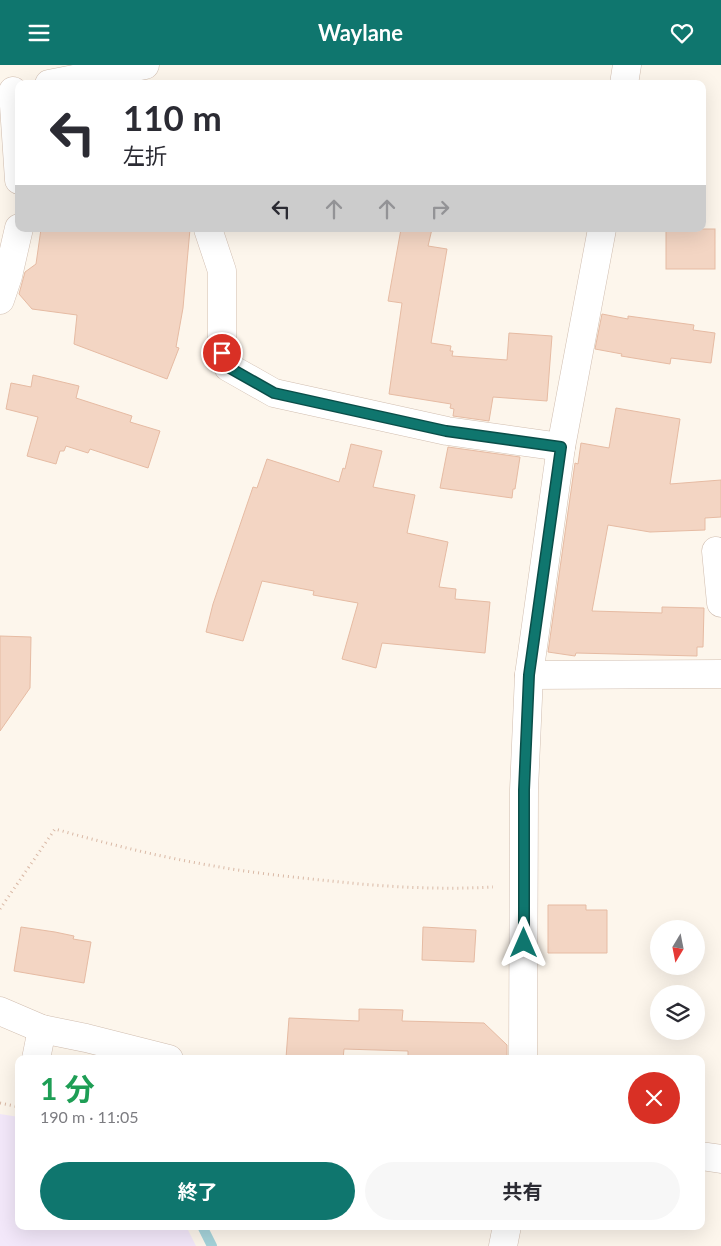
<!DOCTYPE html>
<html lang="ja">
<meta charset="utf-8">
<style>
:root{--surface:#fff;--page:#f7f7f7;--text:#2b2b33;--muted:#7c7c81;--accent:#0f766e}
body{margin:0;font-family:Lato,"Noto Sans JP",sans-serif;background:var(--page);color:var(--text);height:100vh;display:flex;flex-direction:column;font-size:19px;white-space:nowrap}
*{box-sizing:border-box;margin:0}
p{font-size:16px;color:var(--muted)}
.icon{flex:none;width:28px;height:28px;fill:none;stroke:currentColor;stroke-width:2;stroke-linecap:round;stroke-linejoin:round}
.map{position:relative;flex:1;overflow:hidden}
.sheet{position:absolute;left:15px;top:990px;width:690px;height:175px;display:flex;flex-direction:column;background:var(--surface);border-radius:10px;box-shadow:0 5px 20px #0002}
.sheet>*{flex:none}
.hud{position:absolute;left:15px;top:15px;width:691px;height:152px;border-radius:10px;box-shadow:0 5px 20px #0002;background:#fff;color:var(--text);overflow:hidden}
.needle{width:32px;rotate:190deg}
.controls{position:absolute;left:650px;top:855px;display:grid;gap:10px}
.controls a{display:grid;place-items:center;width:55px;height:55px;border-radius:50%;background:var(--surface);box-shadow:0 5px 20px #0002;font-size:25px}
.pin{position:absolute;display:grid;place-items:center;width:42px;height:42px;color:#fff;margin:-21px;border:2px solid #fff;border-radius:50%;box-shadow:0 1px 5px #0007}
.me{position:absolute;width:55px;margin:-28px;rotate:0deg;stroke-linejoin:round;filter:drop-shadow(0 0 4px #0008)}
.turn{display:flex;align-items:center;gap:18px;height:105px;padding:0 25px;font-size:22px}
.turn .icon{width:65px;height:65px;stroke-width:2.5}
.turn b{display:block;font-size:35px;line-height:42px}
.lanes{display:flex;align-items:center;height:48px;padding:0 25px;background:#0003;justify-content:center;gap:25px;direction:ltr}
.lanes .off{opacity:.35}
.round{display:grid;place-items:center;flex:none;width:52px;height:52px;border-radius:26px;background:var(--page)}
.head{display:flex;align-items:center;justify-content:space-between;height:85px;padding:0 25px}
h1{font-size:30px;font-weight:700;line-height:38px;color:#1e9e55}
.action{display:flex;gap:10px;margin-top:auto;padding:10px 25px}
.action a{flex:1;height:58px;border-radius:30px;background:var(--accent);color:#fff;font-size:20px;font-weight:700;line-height:58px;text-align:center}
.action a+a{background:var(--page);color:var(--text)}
header{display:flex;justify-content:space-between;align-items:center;height:65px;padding:0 25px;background:var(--accent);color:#fff;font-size:22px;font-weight:700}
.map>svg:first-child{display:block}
.education{fill:#f3e8fa}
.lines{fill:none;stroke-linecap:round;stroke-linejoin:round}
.stream{stroke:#a5d3da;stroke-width:10}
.building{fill:#f3d5c3;stroke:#e6bba3}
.minor-casing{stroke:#d1beb0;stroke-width:29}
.path{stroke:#d9b8a5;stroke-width:3;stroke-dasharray:1 4;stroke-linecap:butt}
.minor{stroke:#fff;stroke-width:28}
.route-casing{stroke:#0a4d48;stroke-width:12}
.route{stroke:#0f766e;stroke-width:9}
</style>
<header><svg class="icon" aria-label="menu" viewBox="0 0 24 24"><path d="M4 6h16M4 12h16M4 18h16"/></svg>Waylane<svg class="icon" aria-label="heart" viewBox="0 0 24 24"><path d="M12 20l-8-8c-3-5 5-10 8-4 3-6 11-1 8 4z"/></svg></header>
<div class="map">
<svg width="721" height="1181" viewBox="0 0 721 1181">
<rect width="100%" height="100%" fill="#fdf6ec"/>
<path class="education" d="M 0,1049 L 19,1052 L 19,1161 L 186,1161 L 196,1181 L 0,1181 Z"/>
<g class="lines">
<path class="stream" d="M 202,1161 L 212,1181"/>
</g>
<g class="building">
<path d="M 41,164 L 190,164 L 183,243 L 176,282 L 179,283 L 167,314 L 74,279 L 77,250 L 32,244 L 19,229 L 25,207 L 36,199 Z"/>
<path d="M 401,164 L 432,164 L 428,181 L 447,184 L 431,278 L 451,281 L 450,286 L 453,286 L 452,291 L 507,295 L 509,268 L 552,271 L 547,336 L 493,332 L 489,356 L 453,351 L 454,344 L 450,343 L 451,339 L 389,329 L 402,238 L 388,236 Z"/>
<rect x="666" y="164" width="49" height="40"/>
<path d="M 602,249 L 628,254 L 628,251 L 694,260 L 693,265 L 715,268 L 711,298 L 671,293 L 670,299 L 621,291 L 622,289 L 595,284 Z"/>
<path d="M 33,310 L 79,321 L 76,333 L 132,351 L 130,357 L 160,366 L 148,403 L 90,384 L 88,388 L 66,381 L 64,386 L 60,386 L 56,399 L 27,391 L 38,352 L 6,344 L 11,318 L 31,322 Z"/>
<path d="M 616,343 L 680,354 L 670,419 L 721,415 L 721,452 L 705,453 L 705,465 L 650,467 L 608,460 L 592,546 L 662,548 L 662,542 L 704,543 L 703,582 L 697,582 L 697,591 L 576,588 L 575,591 L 548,587 L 575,398 L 578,399 L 581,378 L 609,383 Z"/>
<path d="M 351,379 L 382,386 L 373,422 L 415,430 L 407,468 L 448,477 L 439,522 L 456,524 L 455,534 L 490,537 L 485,588 L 382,578 L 376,603 L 342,594 L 358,538 L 313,530 L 314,526 L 262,516 L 243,576 L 206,567 L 213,539 L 253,422 L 257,423 L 267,394 L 339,417 L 343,403 L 345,404 Z"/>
<path d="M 448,382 L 520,392 L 515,424 L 513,424 L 512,433 L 440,423 Z"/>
<path d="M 0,571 L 31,572 L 30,623 L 0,666 Z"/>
<path d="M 548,840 L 586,840 L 586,845 L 607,845 L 607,888 L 548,888 Z"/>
<path d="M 21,862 L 55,867 L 74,871 L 73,874 L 91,877 L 84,918 L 14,906 Z"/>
<path d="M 423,862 L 476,865 L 474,897 L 422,895 Z"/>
<path d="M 359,944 L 403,945 L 402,956 L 484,958 L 507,980 L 507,994 L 408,994 L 408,986 L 344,984 L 343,994 L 286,993 L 289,953 L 359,956 Z"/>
</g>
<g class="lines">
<g class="minor-casing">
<g id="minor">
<path d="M 49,19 L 145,0"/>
<path d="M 624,19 L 627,0"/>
<path d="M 13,26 L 19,115"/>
<path d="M 208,164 L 222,206 L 222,288 L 228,302 L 274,328 L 447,366 L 561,382"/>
<path d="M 0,235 L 8,211 L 19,163"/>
<path d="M 716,486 L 721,538"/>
<path d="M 529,610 L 721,609"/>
<path d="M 0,946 L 42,964 L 86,973 L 169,994"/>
<path d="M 36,994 L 42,964"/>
<path d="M 523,994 L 524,725 L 529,610 L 561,382 L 602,164"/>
<path d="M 701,1091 L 721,1094"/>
<path d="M 503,1181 L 507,1161"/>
</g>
</g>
<g class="path">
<path d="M 0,844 L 55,764 C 108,779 160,792 214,801 C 252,808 292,812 331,816 C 385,822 439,825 493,822"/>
<path d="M 0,1038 L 19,1042"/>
</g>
<use href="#minor" class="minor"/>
</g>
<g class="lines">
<g class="route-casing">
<path id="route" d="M 222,288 L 228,302 L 274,328 L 446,366 L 561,382 L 529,610 L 524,725 L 524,878"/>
</g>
<use href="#route" class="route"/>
</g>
</svg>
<div class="controls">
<a><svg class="needle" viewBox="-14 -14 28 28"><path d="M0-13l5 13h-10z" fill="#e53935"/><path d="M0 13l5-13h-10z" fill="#7c7c81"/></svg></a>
<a><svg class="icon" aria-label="layers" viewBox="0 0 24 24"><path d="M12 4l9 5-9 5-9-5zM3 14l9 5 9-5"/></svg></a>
</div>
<div class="pin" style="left:222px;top:288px;background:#d93025"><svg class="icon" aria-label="arrive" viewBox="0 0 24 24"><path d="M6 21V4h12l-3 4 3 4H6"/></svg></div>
<svg class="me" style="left:524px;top:878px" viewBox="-20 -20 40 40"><path d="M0-17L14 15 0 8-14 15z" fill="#0f766e" stroke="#fff" stroke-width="4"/></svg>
<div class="hud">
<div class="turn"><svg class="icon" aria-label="left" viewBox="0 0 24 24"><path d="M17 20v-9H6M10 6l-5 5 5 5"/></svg><div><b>110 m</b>左折</div></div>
<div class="lanes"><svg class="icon" aria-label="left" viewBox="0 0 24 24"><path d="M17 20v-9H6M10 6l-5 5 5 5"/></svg><svg class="icon off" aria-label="ahead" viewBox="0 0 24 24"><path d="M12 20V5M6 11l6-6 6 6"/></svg><svg class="icon off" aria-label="ahead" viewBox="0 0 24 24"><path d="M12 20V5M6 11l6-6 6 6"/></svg><svg class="icon off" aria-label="right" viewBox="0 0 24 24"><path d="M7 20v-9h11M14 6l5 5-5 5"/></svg></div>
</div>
<section class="sheet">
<div class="head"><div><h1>1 分</h1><p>190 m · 11:05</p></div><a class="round" style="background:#d93025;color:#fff"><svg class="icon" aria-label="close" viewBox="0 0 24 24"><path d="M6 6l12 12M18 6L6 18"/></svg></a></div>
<div class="action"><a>終了</a><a>共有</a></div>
</section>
</div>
